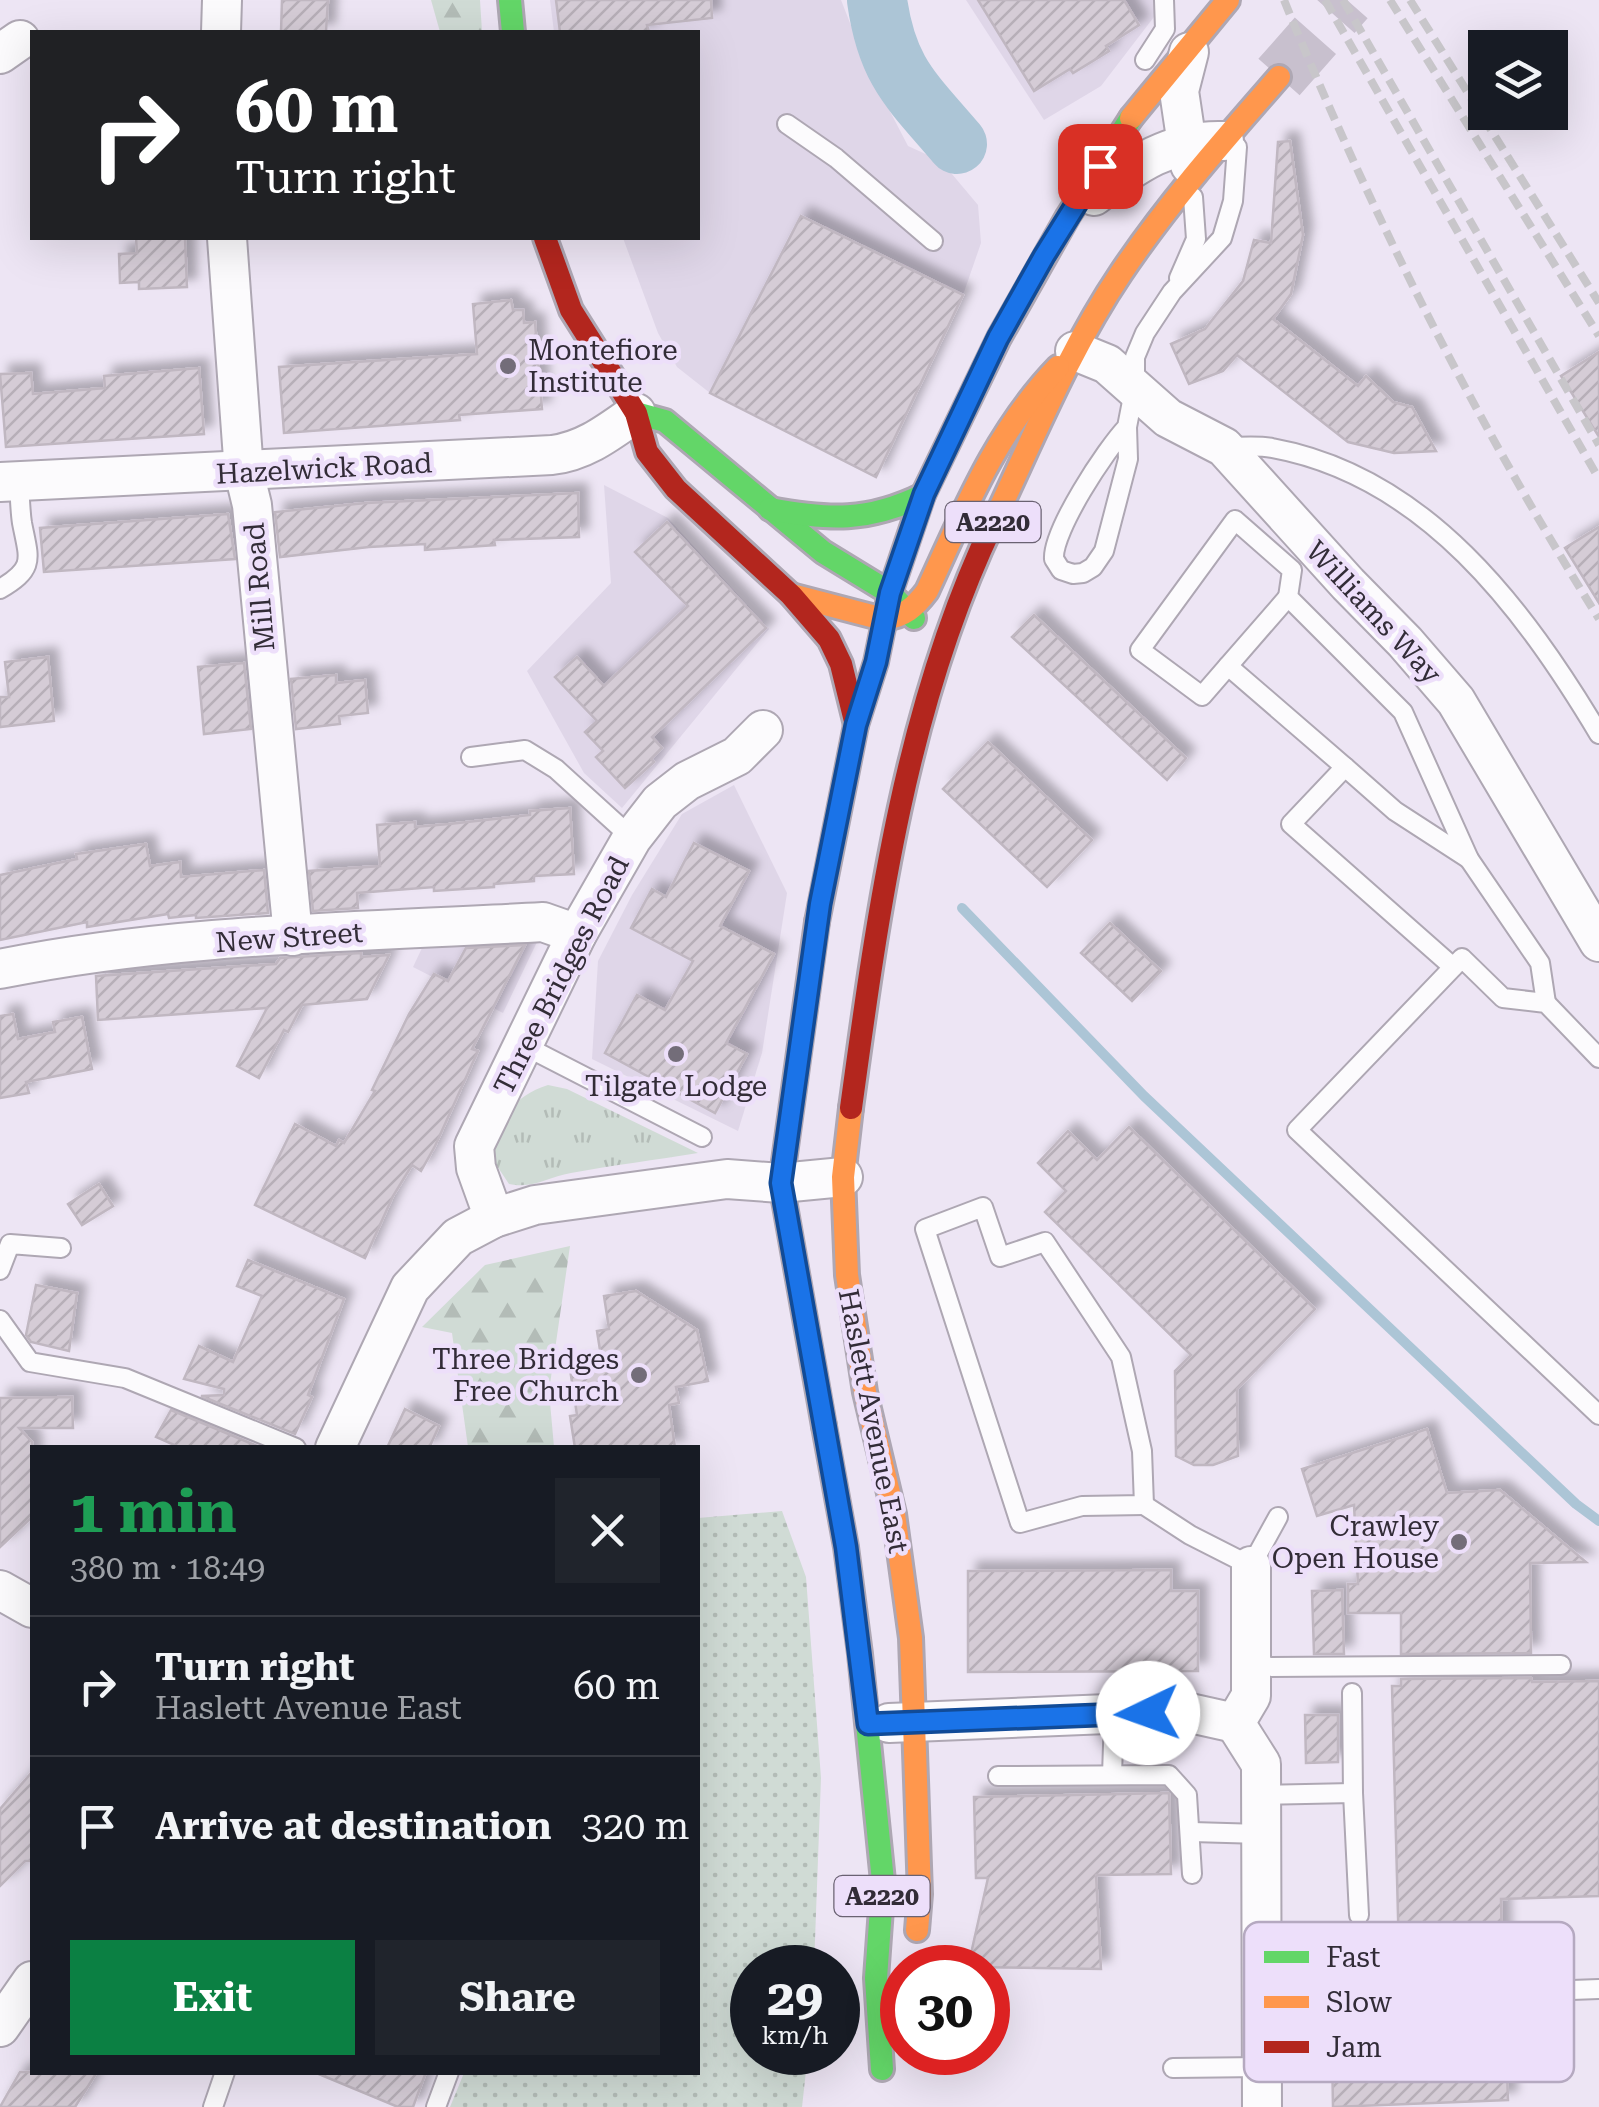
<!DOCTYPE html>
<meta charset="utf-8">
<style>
:root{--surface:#171b24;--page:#20242c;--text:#f1f3f6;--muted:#9ea1a6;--line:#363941;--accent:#0b8043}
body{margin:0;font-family:"Roboto Serif",serif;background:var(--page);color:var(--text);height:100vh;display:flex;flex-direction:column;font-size:38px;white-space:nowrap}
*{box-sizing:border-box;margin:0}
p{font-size:32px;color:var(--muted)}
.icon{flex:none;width:55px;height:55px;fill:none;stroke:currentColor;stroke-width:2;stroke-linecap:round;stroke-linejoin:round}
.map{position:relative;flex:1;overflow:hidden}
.side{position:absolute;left:30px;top:1445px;width:670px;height:630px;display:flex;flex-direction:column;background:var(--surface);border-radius:0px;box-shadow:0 10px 40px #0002}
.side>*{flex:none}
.banner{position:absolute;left:30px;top:30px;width:670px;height:210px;border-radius:0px;box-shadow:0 10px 40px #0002;background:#202124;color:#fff;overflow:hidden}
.fabs{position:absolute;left:1468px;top:30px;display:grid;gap:20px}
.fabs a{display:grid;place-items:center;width:100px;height:100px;border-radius:0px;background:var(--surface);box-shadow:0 10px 40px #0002;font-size:50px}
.speed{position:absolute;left:730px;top:1945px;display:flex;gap:20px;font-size:50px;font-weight:700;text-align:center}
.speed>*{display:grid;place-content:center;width:130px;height:130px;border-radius:50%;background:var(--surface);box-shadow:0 10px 40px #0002;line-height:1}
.speed small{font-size:25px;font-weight:400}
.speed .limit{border:15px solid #d22;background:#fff;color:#111}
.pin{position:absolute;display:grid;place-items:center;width:85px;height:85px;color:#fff;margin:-42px;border-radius:20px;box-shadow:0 5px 15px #0006}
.me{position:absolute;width:110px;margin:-55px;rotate:267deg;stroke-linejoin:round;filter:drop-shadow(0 0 8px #0008)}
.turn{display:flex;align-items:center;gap:35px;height:210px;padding:0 40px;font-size:45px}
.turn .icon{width:130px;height:130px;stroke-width:2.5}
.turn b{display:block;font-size:70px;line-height:85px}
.round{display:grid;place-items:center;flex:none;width:105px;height:105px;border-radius:0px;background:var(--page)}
.head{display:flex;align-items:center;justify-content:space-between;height:170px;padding:0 40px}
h1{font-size:60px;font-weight:700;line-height:75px;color:#1e9e55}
.cta{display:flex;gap:20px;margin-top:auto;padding:20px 40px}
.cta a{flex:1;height:115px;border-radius:0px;background:var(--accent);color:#fff;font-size:40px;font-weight:700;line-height:115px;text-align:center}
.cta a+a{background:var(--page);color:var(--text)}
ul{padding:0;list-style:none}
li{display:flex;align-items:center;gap:30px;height:140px;padding:0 40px;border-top:2px solid var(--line)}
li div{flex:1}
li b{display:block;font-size:38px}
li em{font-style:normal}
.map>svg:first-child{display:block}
.commercial{fill:#dfd6e8}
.grass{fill:url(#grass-tufts)}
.forest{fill:url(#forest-firs)}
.park{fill:url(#park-dots)}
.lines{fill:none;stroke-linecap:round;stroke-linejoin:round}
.stream{stroke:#acc5d6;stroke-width:10}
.river{stroke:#acc5d6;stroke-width:60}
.building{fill:url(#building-hatch);stroke:#c0b7c1;stroke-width:2.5;filter:url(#shadow)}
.primary-tunnel{stroke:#c8c0ce;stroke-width:55;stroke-dasharray:55 28;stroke-linecap:butt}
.lane-casing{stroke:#aea7b3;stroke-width:22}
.street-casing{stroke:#aea7b3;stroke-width:42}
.fast-casing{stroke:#aea7b3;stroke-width:28}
.slow-casing{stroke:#aea7b3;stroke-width:28}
.jam-casing{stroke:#aea7b3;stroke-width:28}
.lane{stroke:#fcfbfd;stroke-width:18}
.street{stroke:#fcfbfd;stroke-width:38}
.fast{stroke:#63d668;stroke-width:22}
.slow{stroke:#ff974d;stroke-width:22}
.jam{stroke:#b3261e;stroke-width:22}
.rail{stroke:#c8c6ca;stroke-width:8;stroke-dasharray:15 8;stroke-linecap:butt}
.route-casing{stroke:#114b97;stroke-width:25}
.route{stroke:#1a73e8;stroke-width:18}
.poi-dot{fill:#736d79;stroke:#eddffa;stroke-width:4}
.labels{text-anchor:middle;stroke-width:9;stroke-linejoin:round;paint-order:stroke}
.shield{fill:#eddffa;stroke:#6a6272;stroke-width:2.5}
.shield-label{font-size:25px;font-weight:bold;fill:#322c37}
.poi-label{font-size:28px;fill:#322c37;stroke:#eddffa;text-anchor:end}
.street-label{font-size:28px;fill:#322c37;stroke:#eddffa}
.key{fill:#eddffa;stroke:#b5a9c0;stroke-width:2.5}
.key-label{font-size:28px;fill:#322c37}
</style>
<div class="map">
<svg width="1599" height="2107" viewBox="0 0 1599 2107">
<defs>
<pattern id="grass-tufts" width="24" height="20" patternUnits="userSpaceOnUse" patternTransform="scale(2.5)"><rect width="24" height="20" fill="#d0dbd5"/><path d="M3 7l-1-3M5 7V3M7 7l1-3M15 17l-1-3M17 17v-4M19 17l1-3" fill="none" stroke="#b3bcb7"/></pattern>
<pattern id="forest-firs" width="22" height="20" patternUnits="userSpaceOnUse" patternTransform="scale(2.5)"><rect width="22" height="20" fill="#d0dbd5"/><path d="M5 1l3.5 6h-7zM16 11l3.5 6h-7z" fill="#b3bcb7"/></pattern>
<pattern id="park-dots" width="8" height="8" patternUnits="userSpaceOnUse" patternTransform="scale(2.5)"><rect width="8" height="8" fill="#d0dbd5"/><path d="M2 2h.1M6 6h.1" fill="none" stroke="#b3bcb7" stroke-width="1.8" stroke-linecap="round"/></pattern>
<pattern id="building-hatch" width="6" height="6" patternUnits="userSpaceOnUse" patternTransform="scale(2.5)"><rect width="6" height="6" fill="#d5ccd6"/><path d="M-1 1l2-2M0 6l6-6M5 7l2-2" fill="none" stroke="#b7afb8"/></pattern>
<filter id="shadow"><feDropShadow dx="9" dy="-9" stdDeviation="5" flood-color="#0004"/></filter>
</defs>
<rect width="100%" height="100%" fill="#ede5f4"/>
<g class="commercial">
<path d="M 550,0 L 841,0 L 868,69 L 908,146 L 941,161 L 978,205 L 981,243 L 963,295 L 876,477 L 710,393 L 677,367 L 658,333 L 623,238 L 698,238 L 698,32 L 554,32 Z"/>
<path d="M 966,0 L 1167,0 L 1101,86 L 1044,120 Z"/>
<path d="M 604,485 L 668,518 L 769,629 L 622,808 L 584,773 L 527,671 L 611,583 Z"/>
<path d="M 734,785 L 787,893 L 762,1053 L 738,1131 L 592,1059 L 598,961 L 632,895 L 682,814 Z"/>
<path d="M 538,940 L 503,1013 L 413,967 L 422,948 Z"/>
</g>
<path class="grass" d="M 548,1085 L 567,1089 L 698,1153 C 656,1160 613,1165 571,1173 C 548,1177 534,1189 509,1184 L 491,1157 C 496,1121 513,1096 548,1085 Z"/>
<g class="forest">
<path d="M 431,0 L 480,0 L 482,32 L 440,32 Z"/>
<path d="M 570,1246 L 549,1391 L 554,1447 L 468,1447 L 452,1333 L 422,1327 L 485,1265 Z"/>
</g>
<path class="park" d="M 782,1511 L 806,1577 L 821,1778 L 814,1967 L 752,1968 L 752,2052 L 808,2053 L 802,2107 L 450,2107 L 464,2073 L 698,2072 L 698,1518 Z"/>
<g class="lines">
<path class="stream" d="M 962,908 L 1144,1096 L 1576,1504 L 1599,1521"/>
<path class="river" d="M 877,0 C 887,72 912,91 957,144"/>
</g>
<g class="building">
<path d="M 282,0 L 328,0 L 326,32 L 281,32 Z"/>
<path d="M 556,0 L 711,0 L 712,18 L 647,25 L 649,32 L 560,32 Z"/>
<path d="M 978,0 L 1124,0 L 1139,25 L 1106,46 L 1109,51 L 1073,73 L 1070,69 L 1034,91 Z"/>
<path d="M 1290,141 L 1303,235 L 1291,294 L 1273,319 L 1358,386 L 1366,376 L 1393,402 L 1412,407 L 1436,451 L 1394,453 L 1348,442 L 1237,355 L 1223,371 L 1189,384 L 1171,344 L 1205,329 L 1243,281 L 1254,240 L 1271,243 L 1278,142 Z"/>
<path d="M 801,216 L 963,295 L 876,477 L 710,393 Z"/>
<path d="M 136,238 L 185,238 L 187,287 L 139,289 L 139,282 L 120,283 L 119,254 L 137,253 Z"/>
<path d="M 511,300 L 513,310 L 523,310 L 524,323 L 535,322 L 542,409 L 459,415 L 460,420 L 284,433 L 279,367 L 477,354 L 473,304 Z"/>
<path d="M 1599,352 L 1599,437 L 1561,376 Z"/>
<path d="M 199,368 L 204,434 L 6,447 L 0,374 L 31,373 L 33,394 L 105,388 L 104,376 Z"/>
<path d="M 578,493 L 579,537 L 494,540 L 495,545 L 425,550 L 425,544 L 369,547 L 280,557 L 275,512 L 366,503 Z"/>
<path d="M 228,514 L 235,559 L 44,572 L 40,528 Z"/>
<path d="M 667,522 L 766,628 L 652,737 L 662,748 L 651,759 L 654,762 L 625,788 L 596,757 L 603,751 L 585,732 L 597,721 L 555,677 L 577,657 L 604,686 L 688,606 L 635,552 Z"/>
<path d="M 1599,527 L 1599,603 L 1565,548 Z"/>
<path d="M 1034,615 L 1186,758 L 1167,780 L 1012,637 Z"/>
<path d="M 48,657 L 54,721 L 0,727 L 0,697 L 9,697 L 5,662 Z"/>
<path d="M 244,663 L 251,729 L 204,734 L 198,667 Z"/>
<path d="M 336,675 L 336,683 L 365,680 L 368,713 L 339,716 L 340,724 L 296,729 L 291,679 Z"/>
<path d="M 988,742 L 1092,840 L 1047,887 L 943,789 Z"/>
<path d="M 570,808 L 574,874 L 534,876 L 534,881 L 494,884 L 494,887 L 434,891 L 434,887 L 357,893 L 358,908 L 313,911 L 309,871 L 380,866 L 377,825 L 415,822 L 415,827 L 449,824 L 530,815 L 530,811 Z"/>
<path d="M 694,843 L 749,871 L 720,926 L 774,954 L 726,1043 L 747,1054 L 715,1113 L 605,1053 L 637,995 L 665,1010 L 693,961 L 631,928 L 652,889 L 666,897 Z"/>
<path d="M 146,844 L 150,866 L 180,862 L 181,877 L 264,870 L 268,913 L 196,918 L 196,915 L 169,918 L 168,914 L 87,927 L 87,922 L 0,940 L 0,875 L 77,859 L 76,854 Z"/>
<path d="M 1110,923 L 1161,971 L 1132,1001 L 1081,953 Z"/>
<path d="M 525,945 L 472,1049 L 478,1051 L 435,1146 L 421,1171 L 412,1165 L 393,1196 L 365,1258 L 255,1205 L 295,1124 L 336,1146 L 339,1140 L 344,1143 L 375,1091 L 372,1090 L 409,1014 L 434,974 L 448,981 L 466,948 Z"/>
<path d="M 361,953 L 361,957 L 389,955 L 367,999 L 302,1005 L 288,1032 L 284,1030 L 259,1078 L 237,1066 L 267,1008 L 98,1020 L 96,976 L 276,964 L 280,958 Z"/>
<path d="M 13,1014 L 18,1039 L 55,1032 L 53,1022 L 82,1017 L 92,1069 L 26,1082 L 29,1093 L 0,1098 L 0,1016 Z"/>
<path d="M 1129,1127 L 1315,1309 L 1237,1389 L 1238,1456 L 1213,1465 L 1194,1465 L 1176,1456 L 1175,1371 L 1191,1355 L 1045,1212 L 1066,1191 L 1038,1163 L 1068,1131 L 1097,1160 Z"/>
<path d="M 99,1184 L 113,1206 L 82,1225 L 68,1204 Z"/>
<path d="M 248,1260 L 344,1299 L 308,1395 L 312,1397 L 295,1434 L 201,1396 L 224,1395 L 224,1389 L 184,1379 L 199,1346 L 233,1362 L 262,1296 L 237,1286 Z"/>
<path d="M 36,1285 L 77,1293 L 69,1351 L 31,1342 L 26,1335 Z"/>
<path d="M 636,1291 L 697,1330 L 708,1381 L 676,1387 L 679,1403 L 669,1405 L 675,1448 L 575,1448 L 570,1416 L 577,1415 L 570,1369 L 602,1363 L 597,1331 L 609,1329 L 604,1296 Z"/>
<path d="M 72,1397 L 73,1428 L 19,1428 L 32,1442 L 32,1517 L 0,1547 L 0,1398 Z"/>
<path d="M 405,1409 L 439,1426 L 429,1448 L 387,1448 Z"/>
<path d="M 171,1410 L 262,1448 L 181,1448 L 156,1437 Z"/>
<path d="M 1427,1429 L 1447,1493 L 1500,1490 L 1586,1562 L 1530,1563 L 1531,1653 L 1401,1654 L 1401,1613 L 1348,1613 L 1348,1584 L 1358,1584 L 1354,1505 L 1317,1516 L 1302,1469 Z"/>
<path d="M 1171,1570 L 1171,1591 L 1198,1591 L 1198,1671 L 968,1672 L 968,1571 Z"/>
<path d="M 1342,1590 L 1344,1654 L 1314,1654 L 1312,1591 Z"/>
<path d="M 1531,1678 L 1532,1682 L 1599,1681 L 1599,1896 L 1501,1899 L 1502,1952 L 1399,1954 L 1392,1686 L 1401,1686 L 1401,1679 Z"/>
<path d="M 1305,1715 L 1338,1715 L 1338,1762 L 1306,1763 Z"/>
<path d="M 32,1772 L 32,1861 L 25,1861 L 0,1886 L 0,1809 Z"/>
<path d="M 1169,1793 L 1171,1874 L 1096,1875 L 1101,1969 L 968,1967 L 988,1878 L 976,1878 L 974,1797 Z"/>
<path d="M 1506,2048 L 1508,2100 L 1333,2107 L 1332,2053 Z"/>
<path d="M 20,2072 L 97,2072 L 75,2107 L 0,2107 Z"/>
<path d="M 314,2072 L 426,2072 L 413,2107 L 398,2107 Z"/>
</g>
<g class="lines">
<path class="primary-tunnel" d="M 1279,77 L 1347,0"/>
<g class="lane-casing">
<g id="lane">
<path d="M 1145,60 L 1165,29 L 1164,0"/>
<path d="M 787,124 L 836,158 L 933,241"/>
<path d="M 1179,278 L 1196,239 L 1193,197"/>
<path d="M 1127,427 C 1106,449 1052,531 1054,559 L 1061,570 L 1073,574 L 1083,573 L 1093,567 L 1104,551 L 1128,459 L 1127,427 L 1135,386 L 1135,357 L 1145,333 L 1172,292 L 1222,238 L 1233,201 L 1237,147"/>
<path d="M 1226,447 C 1241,447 1258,445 1272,448 C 1426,476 1524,609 1599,734"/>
<path d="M 0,589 C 36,568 29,559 22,523 C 20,510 20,496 19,483"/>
<path d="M 1228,666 L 1288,597"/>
<path d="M 471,757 L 525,750 L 556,769 L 632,838"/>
<path d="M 1345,767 L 1395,811 L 1469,859"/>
<path d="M 1453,967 L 1291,824 L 1345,767 L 1228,666 L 1202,696 L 1140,650 L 1235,520 L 1292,570 L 1288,597 L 1403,712 L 1469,859 L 1540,963 L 1546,1003"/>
<path d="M 523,1045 L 702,1137"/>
<path d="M 1599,1058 L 1546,1003 L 1503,998 L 1462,958 L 1297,1130 L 1599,1415"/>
<path d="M 983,1207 L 1000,1257 L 1045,1242 L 1121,1357 L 1142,1451 L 1144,1505 L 1082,1506 L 1020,1523 L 925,1229 Z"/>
<path d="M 0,1270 L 10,1244 L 61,1248"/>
<path d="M 0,1320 L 30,1362 L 125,1378 L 296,1448"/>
<path d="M 1144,1505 L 1190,1535 L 1251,1566 L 1278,1517"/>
<path d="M 1251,1667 L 1561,1665"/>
<path d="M 1352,1693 L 1353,1793"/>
<path d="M 1112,1775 L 1114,1715"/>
<path d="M 998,1776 L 1169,1775 L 1187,1795 L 1192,1874"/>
<path d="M 1261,1795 L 1353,1793 L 1359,1915"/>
<path d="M 1192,1832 L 1261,1834"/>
<path d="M 1518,1992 L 1599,1989"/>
<path d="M 1173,2068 L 1262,2067"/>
<path d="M 213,2107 L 225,2072"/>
<path d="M 436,2107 L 449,2072"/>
</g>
</g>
<g class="street-casing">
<g id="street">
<path d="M 221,32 L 222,0"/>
<path d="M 1189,52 L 1179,91 L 1190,165"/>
<path d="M 0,54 L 20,40"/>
<path d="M 1094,196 C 1134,165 1171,139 1224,141"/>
<path d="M 227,238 L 244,472 L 252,505 L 293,936"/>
<path d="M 1075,351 L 1107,364 L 1168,418 L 1224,447 L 1348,584 L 1405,642 L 1456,701 L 1599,942"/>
<path d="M 0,482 L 552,455 C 585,451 609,432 636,413"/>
<path d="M 0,969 C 176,933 363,932 543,922 L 577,934"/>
<path d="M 494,1218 L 476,1168 L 474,1146 L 577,934 L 632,838 L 660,802 L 687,781 L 737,756 L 763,730"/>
<path d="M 335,1448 L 410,1288 L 458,1237 L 494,1218 L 535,1205 L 727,1179 L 781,1183 L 843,1177"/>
<path d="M 1251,1566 L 1251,1696 L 1235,1723 L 1261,1764 L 1262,2107"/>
<path d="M 0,1590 L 32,1608"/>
<path d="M 889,1723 L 1181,1711 L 1235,1723"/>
<path d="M 1262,1993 L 1518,1992"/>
<path d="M 0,2027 L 32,1981"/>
</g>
</g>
<g class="fast-casing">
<g id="fast">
<path d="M 510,0 L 513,32"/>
<path d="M 636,413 L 665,421 L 823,552 L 890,593 L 914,618"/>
<path d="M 770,509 C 829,520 868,522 923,495"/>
<path d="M 817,922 L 856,725 L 876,662 L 890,593 L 923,495 L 999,338 L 1068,216 L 1131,118"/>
<path d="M 824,1426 L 846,1547 L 860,1654 L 883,1881 L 876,1978 L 882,2069"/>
</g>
</g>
<g class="slow-casing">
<g id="slow">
<path d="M 1131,118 L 1228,0"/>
<path d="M 993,523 C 1033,439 1069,350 1121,273 C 1168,203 1224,140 1279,77"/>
<path d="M 791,595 L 883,619 C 904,617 915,607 927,591 C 964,511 996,431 1058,367"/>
<path d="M 817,922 L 781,1183 L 824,1426"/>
<path d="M 851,1108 L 843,1177 L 847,1275 L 865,1392 L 894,1514 L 911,1638 L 920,1894 L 917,1930"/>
</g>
</g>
<g class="jam-casing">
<g id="jam">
<path d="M 545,238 L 571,310 L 636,413 L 647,452 L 676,489 L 791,595 L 829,639 L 841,664 L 856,725"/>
<path d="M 851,1108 C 878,911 906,704 993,523"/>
</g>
</g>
<use href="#lane" class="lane"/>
<use href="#street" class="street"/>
<use href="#fast" class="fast"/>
<use href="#slow" class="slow"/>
<use href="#jam" class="jam"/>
<g class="rail">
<path d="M 1284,0 C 1372,216 1476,422 1599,619"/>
<path d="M 1325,0 L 1599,479"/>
<path d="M 1343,0 L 1599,445"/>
<path d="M 1390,0 L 1599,336"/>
<path d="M 1410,0 L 1599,303"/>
</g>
</g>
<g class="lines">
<g class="route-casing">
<path id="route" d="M 1100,166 L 1044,256 L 998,338 L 924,494 L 890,593 L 876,662 L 856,725 L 820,904 L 781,1183 L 846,1547 L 868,1724 L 1148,1713"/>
</g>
<use href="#route" class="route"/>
</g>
<g class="poi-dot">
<circle cx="508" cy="366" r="10"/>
<circle cx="676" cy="1054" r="10"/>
<circle cx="639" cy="1375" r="10"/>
<circle cx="1459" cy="1542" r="10"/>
</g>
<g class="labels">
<g class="shield">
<rect x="945.5" y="502" width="95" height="40" rx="8"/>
<rect x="834.5" y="1876" width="95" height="40" rx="8"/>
</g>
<g class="shield-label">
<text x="993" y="531">A2220</text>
<text x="882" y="1905">A2220</text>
</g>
<g class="poi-label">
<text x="528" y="360" text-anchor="start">Montefiore<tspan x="528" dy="32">Institute</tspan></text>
<text x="676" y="1096" text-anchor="middle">Tilgate Lodge</text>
<text x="619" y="1369">Three Bridges<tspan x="619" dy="32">Free Church</tspan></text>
<text x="1439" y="1536">Crawley<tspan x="1439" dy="32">Open House</tspan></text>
</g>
<g class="street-label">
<text transform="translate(324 468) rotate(-3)" y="10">Hazelwick Road</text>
<text transform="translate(259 587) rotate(-95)" y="10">Mill Road</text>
<text transform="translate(1374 612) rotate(47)" y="10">Williams Way</text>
<text transform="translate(289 937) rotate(-4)" y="10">New Street</text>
<text transform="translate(561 975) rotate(-63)" y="10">Three Bridges Road</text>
<text transform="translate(874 1421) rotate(79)" y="10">Haslett Avenue East</text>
</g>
</g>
<rect x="1244" y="1922" width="330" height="160" rx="15" class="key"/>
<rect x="1264" y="1951" width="45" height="12" fill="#63d668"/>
<rect x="1264" y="1996" width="45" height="12" fill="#ff974d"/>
<rect x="1264" y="2041" width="45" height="12" fill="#b3261e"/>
<g class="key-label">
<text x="1326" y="1967">Fast</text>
<text x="1326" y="2012">Slow</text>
<text x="1326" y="2057">Jam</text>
</g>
</svg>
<div class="fabs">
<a><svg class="icon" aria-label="layers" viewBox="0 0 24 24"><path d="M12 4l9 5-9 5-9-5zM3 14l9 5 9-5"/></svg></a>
</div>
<div class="speed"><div>29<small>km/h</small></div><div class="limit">30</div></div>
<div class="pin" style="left:1100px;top:166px;background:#d93025"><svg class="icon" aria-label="arrive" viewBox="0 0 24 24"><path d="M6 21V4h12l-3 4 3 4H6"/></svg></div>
<svg class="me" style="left:1148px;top:1713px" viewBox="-20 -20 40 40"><circle r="19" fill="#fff"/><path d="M0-13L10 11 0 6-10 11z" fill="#1a73e8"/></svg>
<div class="banner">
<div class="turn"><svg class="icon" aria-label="right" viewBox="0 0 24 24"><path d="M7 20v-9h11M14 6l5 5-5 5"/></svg><div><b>60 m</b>Turn right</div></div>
</div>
<section class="side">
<div class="head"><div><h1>1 min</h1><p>380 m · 18:49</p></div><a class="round"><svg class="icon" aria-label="close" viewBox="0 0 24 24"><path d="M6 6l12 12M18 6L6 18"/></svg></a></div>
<ul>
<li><svg class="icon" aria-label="right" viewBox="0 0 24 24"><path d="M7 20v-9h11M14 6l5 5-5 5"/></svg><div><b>Turn right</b><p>Haslett Avenue East</p></div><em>60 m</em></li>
<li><svg class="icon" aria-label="arrive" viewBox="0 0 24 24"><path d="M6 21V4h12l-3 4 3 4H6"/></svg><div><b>Arrive at destination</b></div><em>320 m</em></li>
</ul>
<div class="cta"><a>Exit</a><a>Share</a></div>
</section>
</div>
